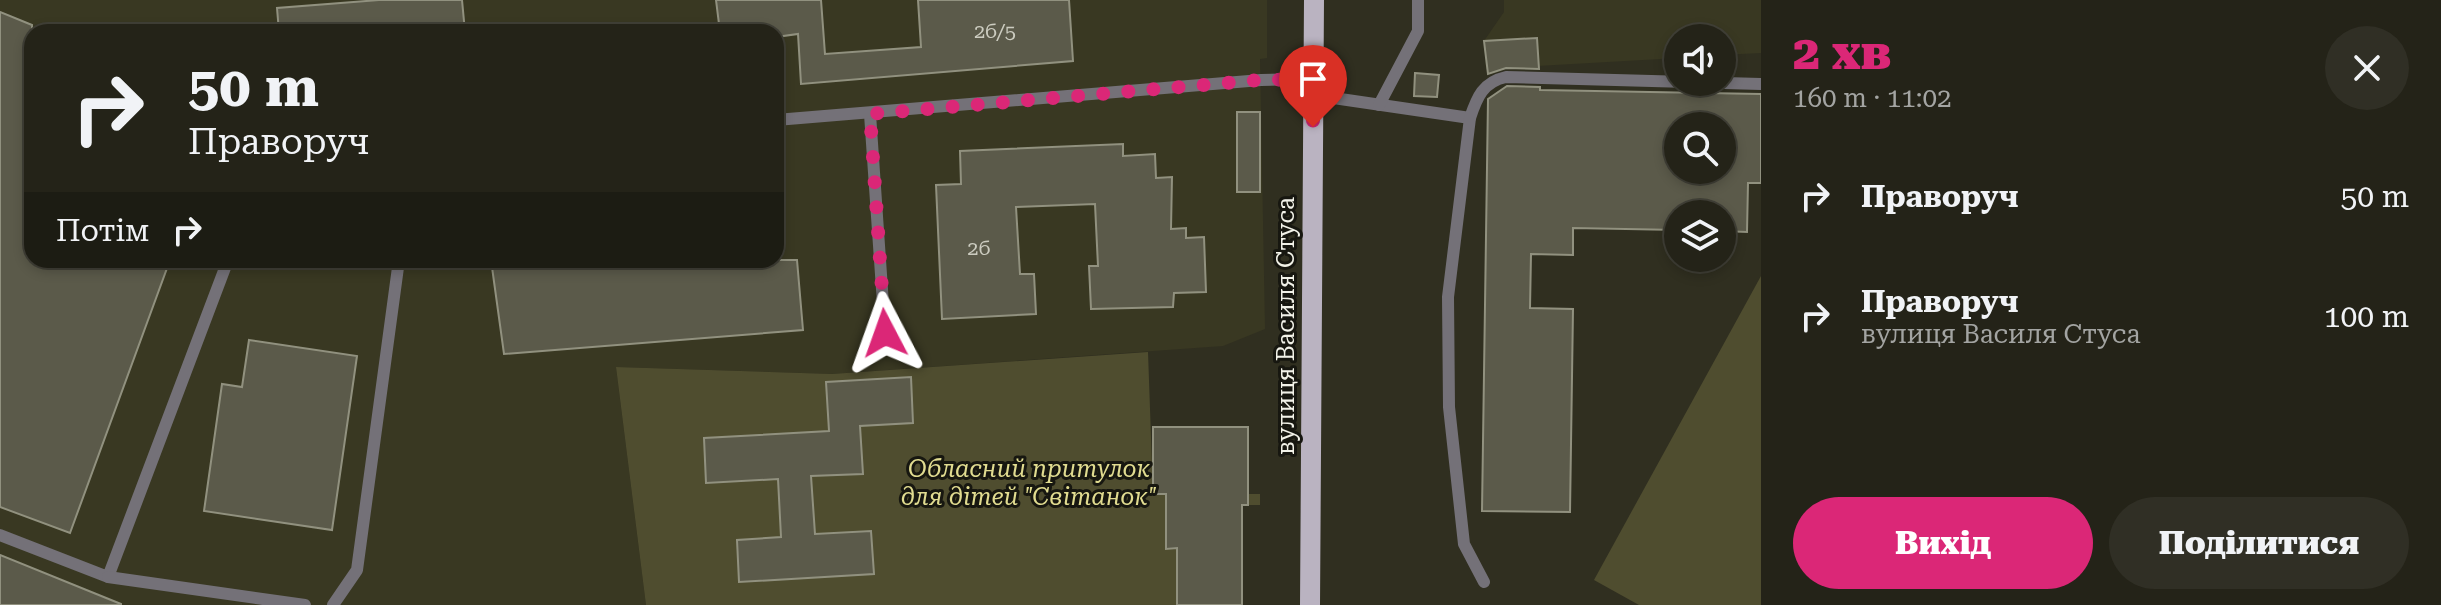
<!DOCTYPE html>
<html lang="uk">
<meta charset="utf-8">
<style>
:root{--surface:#242318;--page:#302f25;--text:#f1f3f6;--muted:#a3a4a2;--line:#414037;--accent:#db2777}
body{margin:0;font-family:"Roboto Serif",serif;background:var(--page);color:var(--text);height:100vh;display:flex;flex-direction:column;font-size:30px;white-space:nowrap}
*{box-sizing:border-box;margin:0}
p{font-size:26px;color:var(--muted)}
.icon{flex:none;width:44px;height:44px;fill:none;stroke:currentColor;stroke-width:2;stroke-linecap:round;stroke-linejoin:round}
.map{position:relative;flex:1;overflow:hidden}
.details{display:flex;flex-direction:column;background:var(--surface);width:680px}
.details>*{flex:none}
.banner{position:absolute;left:24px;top:24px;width:760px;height:244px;border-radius:24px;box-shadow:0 4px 12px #0003,0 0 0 2px var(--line);background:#242318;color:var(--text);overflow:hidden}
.fabs{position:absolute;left:1664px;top:24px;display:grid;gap:16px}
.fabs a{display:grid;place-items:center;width:72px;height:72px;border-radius:50%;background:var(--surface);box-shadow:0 4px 12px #0003,0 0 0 2px var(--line);font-size:40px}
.pin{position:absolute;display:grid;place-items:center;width:68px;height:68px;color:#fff;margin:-82px -34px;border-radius:50% 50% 50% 0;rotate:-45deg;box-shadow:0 0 8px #0007}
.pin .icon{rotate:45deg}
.me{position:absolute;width:88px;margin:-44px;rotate:356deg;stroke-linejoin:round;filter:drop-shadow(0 0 6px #0008)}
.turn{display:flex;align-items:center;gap:28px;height:168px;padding:0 32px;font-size:36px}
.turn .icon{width:104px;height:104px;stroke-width:2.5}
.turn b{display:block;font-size:56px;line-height:68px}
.then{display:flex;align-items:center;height:76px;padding:0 32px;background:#0003;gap:16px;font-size:30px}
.round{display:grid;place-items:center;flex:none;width:84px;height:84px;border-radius:42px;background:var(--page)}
.headline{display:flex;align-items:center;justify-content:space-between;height:136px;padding:0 32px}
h1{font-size:48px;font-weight:800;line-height:60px;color:var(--accent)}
.action{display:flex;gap:16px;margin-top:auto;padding:16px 32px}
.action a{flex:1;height:92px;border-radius:48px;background:var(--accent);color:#fff;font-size:32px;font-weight:800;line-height:92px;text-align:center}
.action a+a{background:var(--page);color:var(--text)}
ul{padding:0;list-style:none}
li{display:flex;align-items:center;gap:24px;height:120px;padding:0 32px}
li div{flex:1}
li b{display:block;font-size:30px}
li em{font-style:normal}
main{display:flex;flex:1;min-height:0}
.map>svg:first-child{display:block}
.built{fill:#393822;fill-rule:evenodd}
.green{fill:#4f4d2f}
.building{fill:#5b5a4a;stroke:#91917f;stroke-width:2;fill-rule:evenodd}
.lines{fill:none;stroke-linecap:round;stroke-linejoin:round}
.lane{stroke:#747178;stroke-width:12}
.primary{stroke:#bab3c1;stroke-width:20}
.route{stroke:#db2777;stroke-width:14;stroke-dasharray:0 25.2}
.labels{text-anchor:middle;stroke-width:6;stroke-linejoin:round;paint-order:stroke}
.number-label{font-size:20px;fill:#ccccc0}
.street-label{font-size:24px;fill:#f2f2e8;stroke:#171710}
.park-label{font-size:24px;font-style:italic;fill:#e1dc90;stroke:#171710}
</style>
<main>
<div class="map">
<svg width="1761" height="605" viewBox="0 0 1761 605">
<rect width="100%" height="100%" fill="#302f20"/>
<g class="built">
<path d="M 0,0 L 1267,0 L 1267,58 L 1260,59 L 1265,329 L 1223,346 L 832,374 L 616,367 L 646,605 L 0,605 ZM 32,32 L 776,32 L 776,260 L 32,260 Z"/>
<path d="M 1504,0 L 1761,0 L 1761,53 L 1722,55 L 1722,38 L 1678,38 L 1678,58 L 1486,69 L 1484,41 L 1504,12 Z"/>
</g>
<g class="green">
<path d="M 1761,276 L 1761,605 L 1639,605 L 1594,580 Z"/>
<path d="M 1148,352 L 1153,494 L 1260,494 L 1260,505 L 1242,505 L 1242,605 L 646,605 L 616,367 L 832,374 Z"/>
</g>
<g class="building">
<path d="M 379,0 L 462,0 L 465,32 L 279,32 L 277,8 Z"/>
<path d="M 716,0 L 821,0 L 825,54 L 921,47 L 918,0 L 1069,0 L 1073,61 L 801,84 L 798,34 L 776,37 L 776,32 L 720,32 Z"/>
<path d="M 0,12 L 32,25 L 32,260 L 170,260 L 70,533 L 0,507 Z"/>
<path d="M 1537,38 L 1539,69 L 1506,68 L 1488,74 L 1484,41 Z"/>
<path d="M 1415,73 L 1439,75 L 1437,97 L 1414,96 Z"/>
<path d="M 1507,86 L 1540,87 L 1540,90 L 1761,94 L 1761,183 L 1748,183 L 1747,232 L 1722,231 L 1722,214 L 1678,214 L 1678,230 L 1573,228 L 1573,255 L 1531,254 L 1530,308 L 1573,309 L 1570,512 L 1482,511 L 1488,99 ZM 1678,126 L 1722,126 L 1722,170 L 1678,170 Z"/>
<rect x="1237" y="112" width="23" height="80"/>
<path d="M 1123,144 L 1123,156 L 1155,154 L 1156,178 L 1172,177 L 1171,229 L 1186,228 L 1186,238 L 1204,237 L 1206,292 L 1174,293 L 1173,307 L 1091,309 L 1089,266 L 1098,266 L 1095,204 L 1016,207 L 1020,274 L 1034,274 L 1036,314 L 942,319 L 936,185 L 961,184 L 960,151 Z"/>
<path d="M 491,260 L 797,260 L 803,330 L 504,354 Z"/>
<path d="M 249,340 L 357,356 L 332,530 L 204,511 L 222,384 L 242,387 Z"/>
<path d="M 911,377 L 913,423 L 860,426 L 863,474 L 811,476 L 815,534 L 871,531 L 874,574 L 739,582 L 737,540 L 781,537 L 778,479 L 706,483 L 704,438 L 829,431 L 826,382 Z"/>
<path d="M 1153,427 L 1248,427 L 1248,505 L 1242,505 L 1242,605 L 1177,605 L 1177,548 L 1166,549 L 1166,494 L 1153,494 Z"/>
<path d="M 0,555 L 121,604 L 121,605 L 0,605 Z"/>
</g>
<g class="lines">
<g class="lane">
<path d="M 1313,95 L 1470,118"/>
<path d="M 1379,105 L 1418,31 L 1418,0"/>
<path d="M 870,114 L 885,333"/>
<path d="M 776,120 L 1261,80 L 1313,79"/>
<path d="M 0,535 L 108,577 L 228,260"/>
<path d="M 108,577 L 305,605"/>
<path d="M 1484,582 L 1464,544 L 1449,407 L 1448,297 L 1470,118 C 1477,97 1483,82 1506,77 L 1761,84"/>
<path d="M 333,605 L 357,570 L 399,260"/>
</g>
<path class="primary" d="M 1310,605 L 1314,0"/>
</g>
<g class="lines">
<path class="route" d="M 885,333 L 870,114 L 1261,80 L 1313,79 L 1313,127"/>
</g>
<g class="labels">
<g class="number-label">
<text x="995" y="38">2б/5</text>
<text x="979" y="255">2б</text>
</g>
<g class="street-label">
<text transform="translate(1286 326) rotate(-90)" y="8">вулиця Василя Стуса</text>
</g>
<g class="park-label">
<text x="1029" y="477">Обласний притулок<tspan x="1029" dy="28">для дітей "Світанок"</tspan></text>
</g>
</g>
</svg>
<div class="fabs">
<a><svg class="icon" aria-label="sound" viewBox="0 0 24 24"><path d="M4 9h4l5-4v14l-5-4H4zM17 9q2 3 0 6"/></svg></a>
<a><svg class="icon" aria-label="search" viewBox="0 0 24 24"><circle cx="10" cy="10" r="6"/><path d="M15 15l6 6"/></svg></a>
<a><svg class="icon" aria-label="layers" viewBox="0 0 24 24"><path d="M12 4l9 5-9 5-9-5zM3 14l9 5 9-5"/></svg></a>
</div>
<div class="pin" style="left:1313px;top:127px;background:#d93025"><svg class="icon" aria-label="arrive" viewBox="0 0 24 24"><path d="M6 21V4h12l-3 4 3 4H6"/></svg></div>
<svg class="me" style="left:885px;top:333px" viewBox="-20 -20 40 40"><path d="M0-17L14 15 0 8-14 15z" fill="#db2777" stroke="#fff" stroke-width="4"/></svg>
<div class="banner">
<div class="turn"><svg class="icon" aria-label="right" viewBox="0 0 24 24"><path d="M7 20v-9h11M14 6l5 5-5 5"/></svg><div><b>50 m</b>Праворуч</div></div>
<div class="then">Потім<svg class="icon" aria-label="right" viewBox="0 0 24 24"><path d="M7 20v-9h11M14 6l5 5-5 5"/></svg></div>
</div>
</div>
<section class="details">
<div class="headline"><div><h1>2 хв</h1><p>160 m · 11:02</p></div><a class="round"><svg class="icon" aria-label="close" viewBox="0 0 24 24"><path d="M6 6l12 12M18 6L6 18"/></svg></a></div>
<ul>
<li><svg class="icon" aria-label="right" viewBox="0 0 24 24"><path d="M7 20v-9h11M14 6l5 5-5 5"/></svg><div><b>Праворуч</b></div><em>50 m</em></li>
<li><svg class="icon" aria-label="right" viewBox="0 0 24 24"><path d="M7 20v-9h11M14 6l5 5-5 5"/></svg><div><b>Праворуч</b><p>вулиця Василя Стуса</p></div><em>100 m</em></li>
</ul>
<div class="action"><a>Вихід</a><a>Поділитися</a></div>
</section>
</main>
